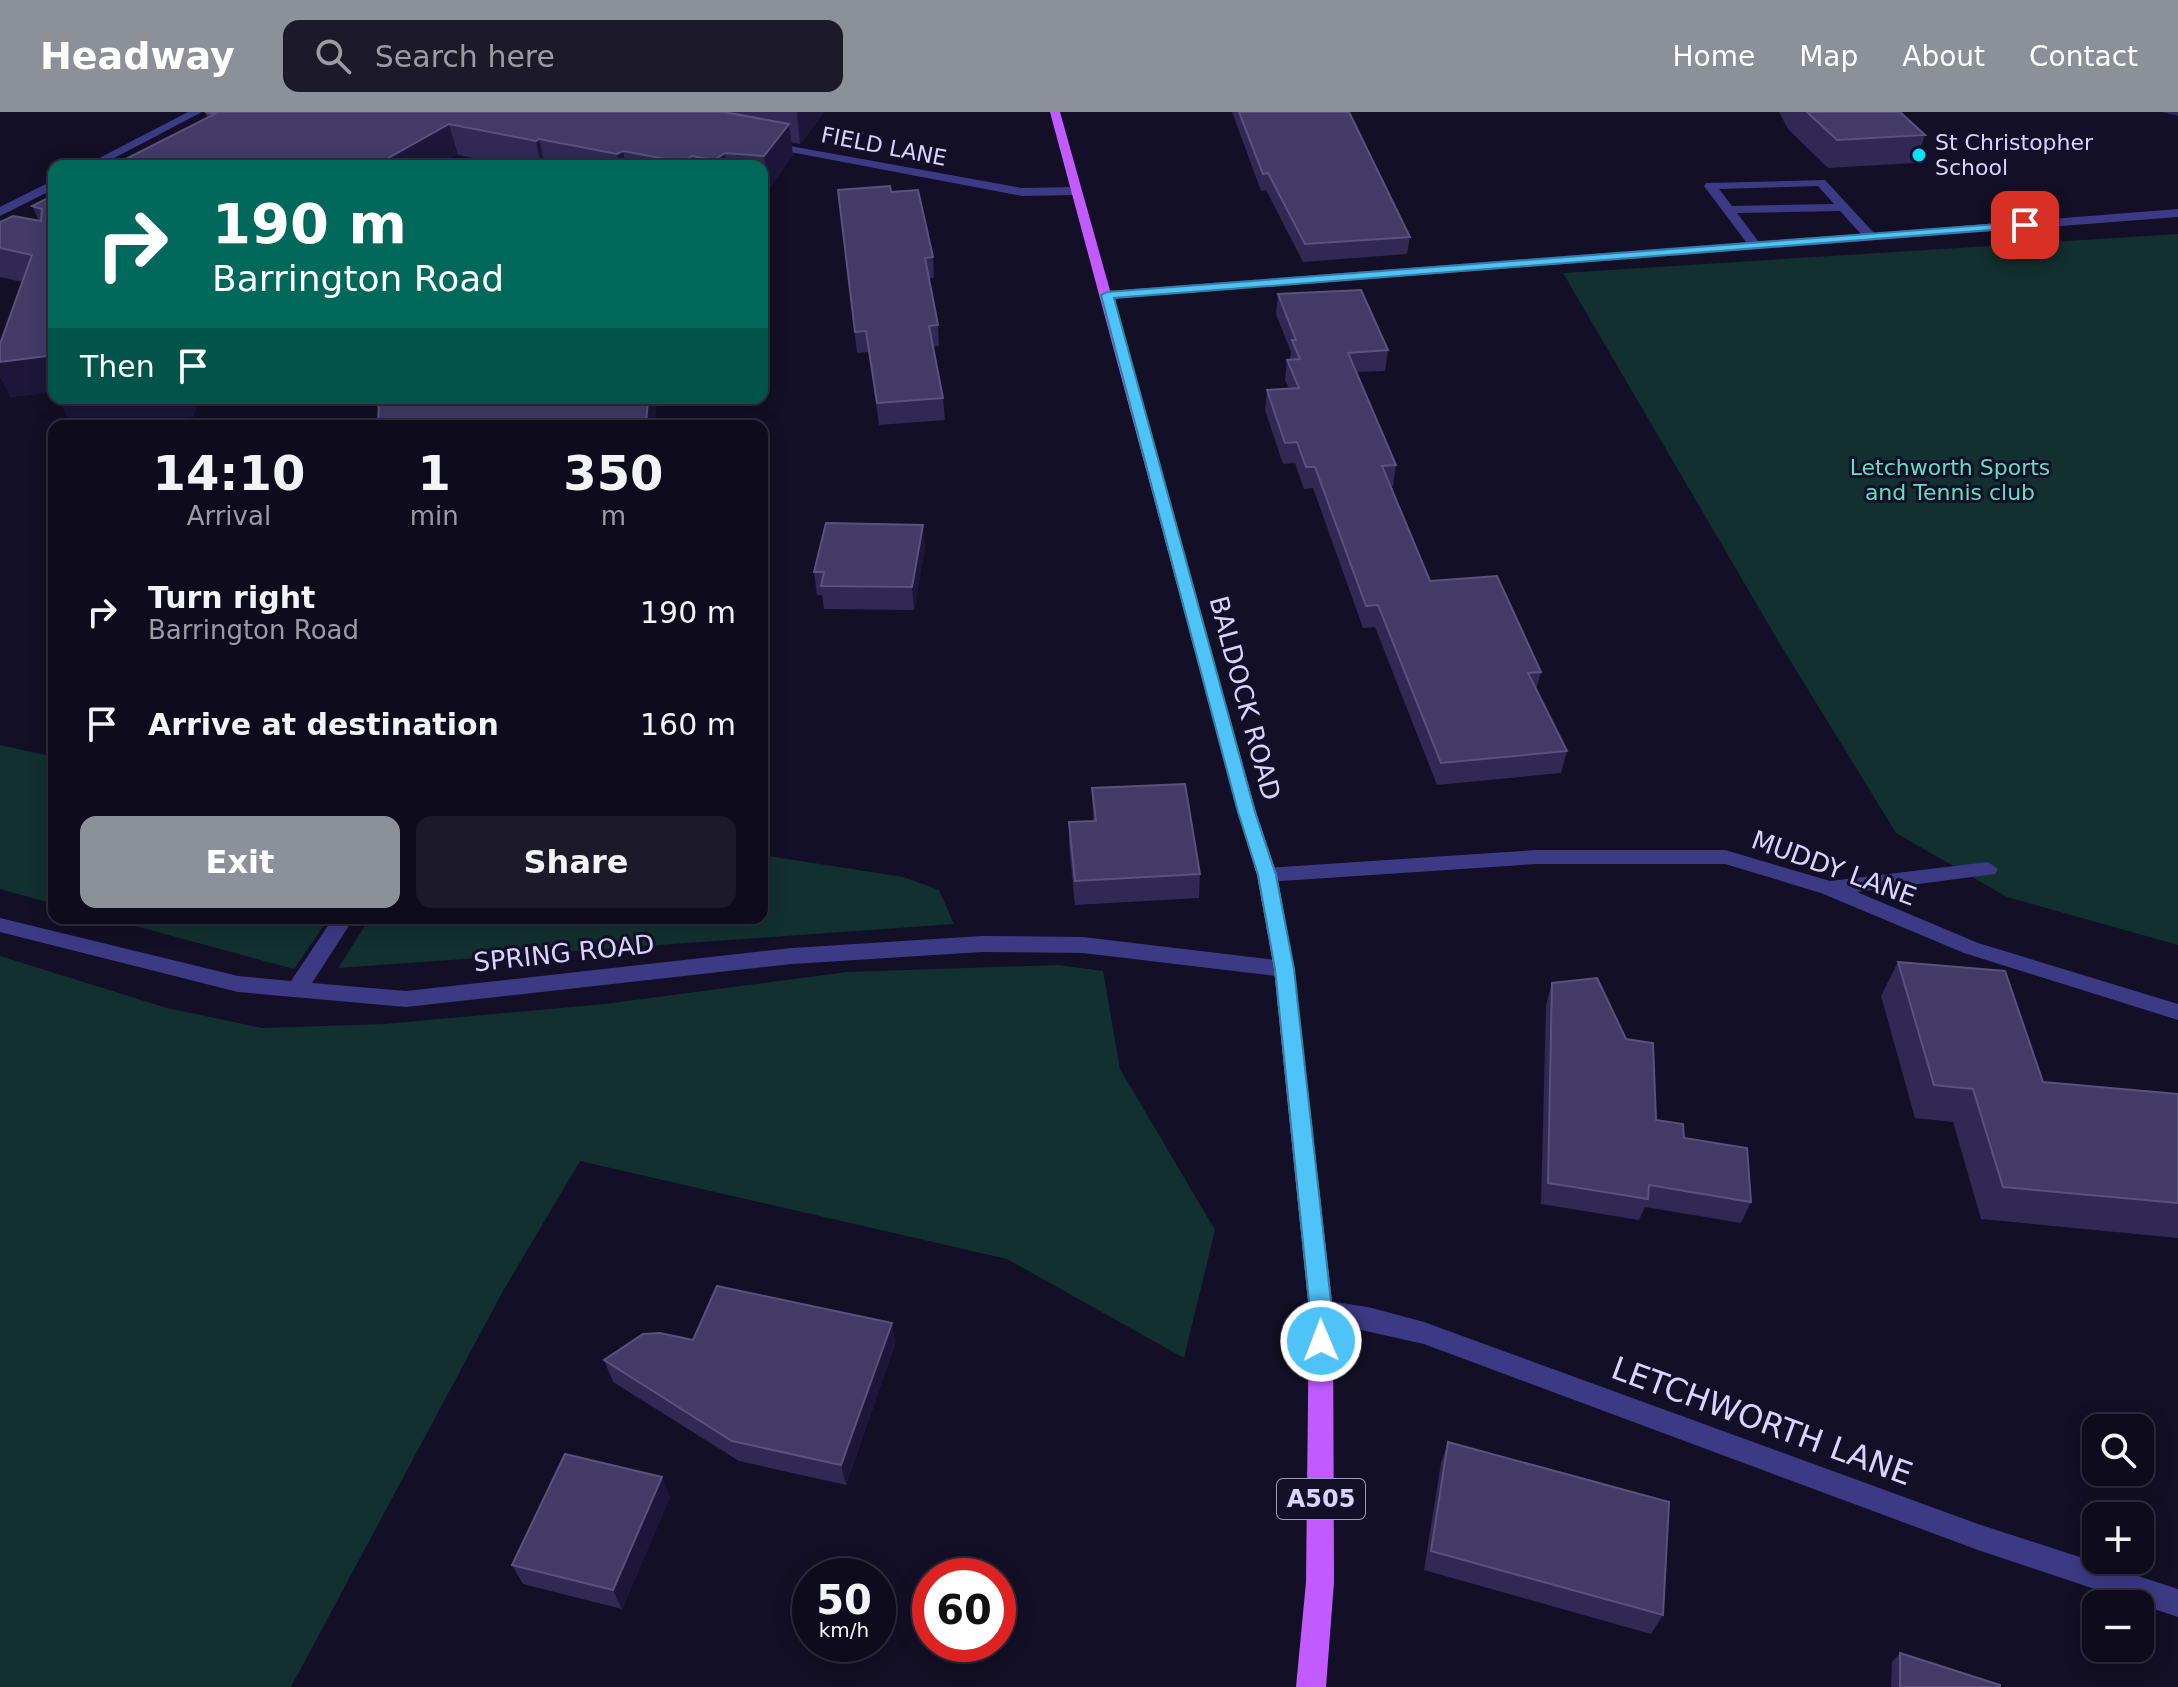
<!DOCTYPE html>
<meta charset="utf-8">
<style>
:root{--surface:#0e0b1c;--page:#1c1929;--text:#f1f3f6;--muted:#9b9ba3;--line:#2e2b3b;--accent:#8c9099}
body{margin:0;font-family:"DejaVu Sans",sans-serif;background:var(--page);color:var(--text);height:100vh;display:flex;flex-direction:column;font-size:30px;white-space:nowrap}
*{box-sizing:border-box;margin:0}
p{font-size:26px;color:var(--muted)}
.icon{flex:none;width:44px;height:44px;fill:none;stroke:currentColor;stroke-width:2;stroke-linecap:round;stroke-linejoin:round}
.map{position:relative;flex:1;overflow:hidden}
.drawer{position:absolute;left:48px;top:308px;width:720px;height:504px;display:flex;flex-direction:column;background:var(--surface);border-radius:16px;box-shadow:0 4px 20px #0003,0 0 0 2px var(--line)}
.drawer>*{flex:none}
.top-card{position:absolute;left:48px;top:48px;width:720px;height:244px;border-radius:16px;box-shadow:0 4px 20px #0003,0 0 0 2px var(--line);background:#00695c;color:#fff;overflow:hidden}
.controls{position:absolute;left:2082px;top:1302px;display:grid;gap:16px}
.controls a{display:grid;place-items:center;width:72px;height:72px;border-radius:16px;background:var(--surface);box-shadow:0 4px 20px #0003,0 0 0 2px var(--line);font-size:40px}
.speed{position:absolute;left:792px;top:1446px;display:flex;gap:16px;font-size:40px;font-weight:700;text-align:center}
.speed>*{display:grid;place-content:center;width:104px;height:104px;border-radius:50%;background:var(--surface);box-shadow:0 4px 20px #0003,0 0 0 2px var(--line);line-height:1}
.speed small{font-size:20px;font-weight:400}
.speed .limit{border:12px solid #d22;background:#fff;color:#111}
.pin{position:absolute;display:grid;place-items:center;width:68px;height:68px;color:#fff;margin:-34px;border-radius:16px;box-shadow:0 4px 12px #0006}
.me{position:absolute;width:88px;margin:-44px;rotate:359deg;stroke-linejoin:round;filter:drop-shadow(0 0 6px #0008)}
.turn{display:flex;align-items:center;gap:28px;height:168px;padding:0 32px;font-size:36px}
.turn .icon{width:104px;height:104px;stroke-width:2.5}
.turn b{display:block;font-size:56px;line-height:68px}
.then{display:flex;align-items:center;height:76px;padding:0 32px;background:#0003;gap:16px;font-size:30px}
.eta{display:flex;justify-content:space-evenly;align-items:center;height:136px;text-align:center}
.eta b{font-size:48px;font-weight:800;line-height:56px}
.primary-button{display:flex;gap:16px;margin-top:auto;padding:16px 32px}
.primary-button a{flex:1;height:92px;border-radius:16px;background:var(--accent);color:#fff;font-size:32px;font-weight:800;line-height:92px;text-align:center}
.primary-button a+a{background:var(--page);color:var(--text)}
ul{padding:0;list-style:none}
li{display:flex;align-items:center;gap:24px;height:112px;padding:0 32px}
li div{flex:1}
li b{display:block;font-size:30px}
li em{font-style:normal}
header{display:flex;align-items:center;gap:48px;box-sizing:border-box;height:112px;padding:0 40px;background:var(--accent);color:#fff}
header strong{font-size:38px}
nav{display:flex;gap:44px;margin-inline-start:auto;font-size:28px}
.search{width:560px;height:72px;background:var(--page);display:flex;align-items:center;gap:20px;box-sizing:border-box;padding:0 28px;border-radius:16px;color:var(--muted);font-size:30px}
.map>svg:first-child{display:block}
.green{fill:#12302f}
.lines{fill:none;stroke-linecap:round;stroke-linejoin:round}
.minor{fill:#3d3a85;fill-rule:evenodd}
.major{fill:#c25bff;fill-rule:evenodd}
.wall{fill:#312854}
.shaded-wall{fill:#1d163a}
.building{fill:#433a66;stroke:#5a527e;stroke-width:2}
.route{fill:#4fc3f7;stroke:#337fa1;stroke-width:2}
.poi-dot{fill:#00e5ff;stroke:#130f26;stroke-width:3}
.labels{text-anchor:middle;stroke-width:6;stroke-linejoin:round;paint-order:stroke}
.far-poi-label{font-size:22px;fill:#d9d4ff;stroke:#130f26;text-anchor:start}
.far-street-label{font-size:22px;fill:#d9d4ff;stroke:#130f26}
.far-park-label{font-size:22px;fill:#5fe0c0;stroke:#130f26}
.shield{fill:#130f26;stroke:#9e99be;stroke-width:2}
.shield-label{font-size:24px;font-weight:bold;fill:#d9d4ff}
.street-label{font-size:26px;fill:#d9d4ff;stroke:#130f26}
.near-street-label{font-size:32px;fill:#d9d4ff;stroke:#130f26}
</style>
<header>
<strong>Headway</strong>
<div class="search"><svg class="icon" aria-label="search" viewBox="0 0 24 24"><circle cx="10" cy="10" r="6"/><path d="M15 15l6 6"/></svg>Search here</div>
<nav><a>Home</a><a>Map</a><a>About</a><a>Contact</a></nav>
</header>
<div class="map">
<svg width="2178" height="1575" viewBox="0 0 2178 1575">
<rect width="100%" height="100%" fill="#130f26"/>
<g class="green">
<path d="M 2178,122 L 2178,833 L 2007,785 L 1896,721 L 1777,527 L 1563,161 Z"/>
<path d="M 0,633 L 54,645 L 54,792 L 0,777 Z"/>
<path d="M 762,743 L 903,765 L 939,778 L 954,812 L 338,856 L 370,806 L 762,806 Z"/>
<path d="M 106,806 L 329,806 L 294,857 Z"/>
<path d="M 0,844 L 167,896 L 262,916 L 384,912 L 604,892 L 847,860 L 1058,853 L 1103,859 L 1120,957 L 1215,1118 L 1184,1246 L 1007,1147 L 580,1049 L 503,1179 L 291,1575 L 0,1575 Z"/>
</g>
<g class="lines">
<g class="minor">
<path d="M 188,0 L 202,0 L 99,54 L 84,54 Z"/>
<path d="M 768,30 L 1022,76 L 1075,75 L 1081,79 L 1075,83 L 1022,84 L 764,35 L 762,33 Z"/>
<path d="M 54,68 L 54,77 L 0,104 L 0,95 Z"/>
<path d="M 1825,68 L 1874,121 L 2178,97 L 2178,105 L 1107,187 L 1100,183 L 1107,179 L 1746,130 L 1704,74 L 1706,71 ZM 1818,74 L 1834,92 L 1732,94 L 1719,77 ZM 1840,99 L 1861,122 L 1758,129 L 1737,101 Z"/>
<path d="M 1537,738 L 1725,738 L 1830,769 L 1988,750 L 1998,757 L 1995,762 L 1857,780 L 1978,831 L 2178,892 L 2178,908 L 1964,841 L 1821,781 L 1725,752 L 1537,752 L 1267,770 L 1257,763 L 1267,756 Z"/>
<path d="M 0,806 L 238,864 L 291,869 L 333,806 L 354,806 L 312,871 L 406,879 L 792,836 L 982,824 L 1083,825 L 1284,849 L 1291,852 L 1294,857 L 1291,862 L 1284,865 L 1083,841 L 982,840 L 792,852 L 406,895 L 238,880 L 0,820 Z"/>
<path d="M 1321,1188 L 1368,1195 L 1424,1210 L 1978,1412 L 2178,1477 L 2178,1505 L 1978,1438 L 1424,1232 L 1312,1207 L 1309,1199 L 1312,1191 Z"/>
</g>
<path class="major" d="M 1050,0 L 1060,0 L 1256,700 L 1277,763 L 1294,857 L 1333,1199 L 1334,1470 L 1326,1575 L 1296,1575 L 1306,1470 L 1309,1199 L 1274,857 L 1257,763 L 1238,700 Z"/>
</g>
<g class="wall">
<path d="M 205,0 L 824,0 L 800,32 L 791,30 L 793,43 L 769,76 L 762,75 L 762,54 L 513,54 L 458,43 L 207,6 Z"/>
<path d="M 1232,0 L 1349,0 L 1410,125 L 1407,142 L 1303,150 L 1266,78 L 1261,79 Z"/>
<path d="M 1779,0 L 1900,0 L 1925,23 L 1915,51 L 1828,56 L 1788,17 Z"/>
<path d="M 2162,0 L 2178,0 L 2178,4 Z"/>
<path d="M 838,78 L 891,80 L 933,145 L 934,166 L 929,166 L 938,213 L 939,234 L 933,235 L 943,286 L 945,308 L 879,313 L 869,240 L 857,241 Z"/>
<path d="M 54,83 L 54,280 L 11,285 L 0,264 L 0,232 L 22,170 L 0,165 L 0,110 L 39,109 L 32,94 Z"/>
<path d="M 1278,182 L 1388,238 L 1385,259 L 1357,260 L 1396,353 L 1393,374 L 1391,374 L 1430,469 L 1541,560 L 1536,578 L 1567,639 L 1561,661 L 1437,673 L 1375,515 L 1363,516 L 1313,376 L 1304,377 L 1295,351 L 1283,352 L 1265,298 L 1267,278 L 1289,276 L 1285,268 L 1287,248 L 1290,247 L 1291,240 L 1276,202 Z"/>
<path d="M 925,436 L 914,498 L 824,497 L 822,483 L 817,483 L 814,460 Z"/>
<path d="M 1092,676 L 1200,762 L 1199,786 L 1075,793 L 1069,734 L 1069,710 L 1093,709 Z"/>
<path d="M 1898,850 L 2043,970 L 2178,982 L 2178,1126 L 1981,1107 L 1953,1010 L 1915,1006 L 1881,884 Z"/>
<path d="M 1552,871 L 1656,1008 L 1684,1026 L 1751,1090 L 1741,1111 L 1645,1095 L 1639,1108 L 1541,1092 L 1546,893 Z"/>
<path d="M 892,1211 L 895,1232 L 846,1373 L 739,1349 L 613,1270 L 604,1248 L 693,1228 Z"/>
<path d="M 1448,1330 L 1663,1503 L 1651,1522 L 1424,1458 L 1441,1351 Z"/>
<path d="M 670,1385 L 622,1497 L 523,1472 L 512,1453 Z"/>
<path d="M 1900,1541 L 2000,1575 L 1891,1575 L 1892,1550 Z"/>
</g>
<g class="shaded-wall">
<path d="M 798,0 L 824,0 L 800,32 L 797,2 Z"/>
<path d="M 449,12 L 458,43 L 438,54 L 374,54 Z"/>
<path d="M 789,12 L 793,43 L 769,76 L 764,44 Z"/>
<path d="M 539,27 L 545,54 L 541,54 L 536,29 Z"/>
<path d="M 623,39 L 626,54 L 620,54 L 617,42 Z"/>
<path d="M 725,41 L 727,54 L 715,54 L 714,48 Z"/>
<path d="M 692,44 L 694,54 L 683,54 L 682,50 Z"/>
<path d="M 54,243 L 54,280 L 11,285 L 0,264 L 0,250 Z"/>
<path d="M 58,286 L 198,286 L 194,305 L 128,314 L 72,314 Z"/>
<path d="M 648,286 L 657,286 L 655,314 L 646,314 Z"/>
<path d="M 923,413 L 925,436 L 914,498 L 912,475 Z"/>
<path d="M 892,1211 L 895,1232 L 846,1373 L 841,1353 Z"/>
<path d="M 662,1365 L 670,1385 L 622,1497 L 613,1478 Z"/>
</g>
<g class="building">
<path d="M 205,0 L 724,0 L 789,12 L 764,44 L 725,41 L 714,48 L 692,44 L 682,50 L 623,39 L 617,42 L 539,27 L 536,29 L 449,12 L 374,54 L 112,54 L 215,2 Z"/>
<path d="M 1239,0 L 1349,0 L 1410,125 L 1305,132 L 1268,61 L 1263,62 Z"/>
<path d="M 1807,0 L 1900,0 L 1925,23 L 1837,28 Z"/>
<path d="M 890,74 L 891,80 L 918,78 L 933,145 L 925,146 L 938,213 L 929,214 L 943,286 L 877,291 L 866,219 L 855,220 L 838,78 Z"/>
<path d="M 54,83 L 54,243 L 0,250 L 0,232 L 32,143 L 0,136 L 0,110 L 13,104 L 41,109 L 42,97 L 32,94 Z"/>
<path d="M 1361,178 L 1388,238 L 1348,241 L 1396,353 L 1382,354 L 1430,469 L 1497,464 L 1541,560 L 1528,561 L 1567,639 L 1441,651 L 1378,493 L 1366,494 L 1315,355 L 1306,355 L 1297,330 L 1285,331 L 1267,278 L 1299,276 L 1287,248 L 1300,247 L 1292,228 L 1296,228 L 1278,182 Z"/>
<path d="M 379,286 L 648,286 L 646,314 L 378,314 Z"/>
<path d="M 826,411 L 923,413 L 912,475 L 821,474 L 824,460 L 814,460 Z"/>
<path d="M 1185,672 L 1200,762 L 1075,769 L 1069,710 L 1096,709 L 1092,676 Z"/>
<path d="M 1898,850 L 2005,859 L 2043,970 L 2178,982 L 2178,1091 L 2003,1075 L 1973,977 L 1934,973 Z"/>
<path d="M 1597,866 L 1626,927 L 1653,931 L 1656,1008 L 1683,1012 L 1684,1026 L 1747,1036 L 1751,1090 L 1649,1073 L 1648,1087 L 1548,1071 L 1552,871 Z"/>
<path d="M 717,1174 L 892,1211 L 841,1353 L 732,1329 L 604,1248 L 643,1222 L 660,1221 L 693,1228 Z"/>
<path d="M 1448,1330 L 1669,1390 L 1663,1503 L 1431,1439 Z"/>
<path d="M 565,1342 L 662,1365 L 613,1478 L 512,1453 Z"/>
<path d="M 1900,1541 L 2000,1573 L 2000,1575 L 1900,1575 Z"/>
</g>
<path class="route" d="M 2025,110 L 2030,113 L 2029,115 L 1114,186 L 1255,700 L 1276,763 L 1294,857 L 1332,1199 L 1332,1229 L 1329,1236 L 1321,1239 L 1313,1236 L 1310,1229 L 1310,1199 L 1275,857 L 1258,763 L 1238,700 L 1101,183 L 1107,180 Z"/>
<circle class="poi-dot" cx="1919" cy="43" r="8"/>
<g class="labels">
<g class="far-poi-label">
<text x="1935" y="38">St Christopher<tspan x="1935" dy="25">School</tspan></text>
</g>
<g class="far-street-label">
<text transform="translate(884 34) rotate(11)" y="8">FIELD LANE</text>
</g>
<g class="far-park-label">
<text x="1950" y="363">Letchworth Sports<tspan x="1950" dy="25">and Tennis club</tspan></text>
</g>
<rect class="shield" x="1277" y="1367" width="88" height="40" rx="6"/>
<g class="shield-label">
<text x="1321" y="1395">A505</text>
</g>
<g class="street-label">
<text transform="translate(1245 586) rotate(75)" y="9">BALDOCK ROAD</text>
<text transform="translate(1834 756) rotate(20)" y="9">MUDDY LANE</text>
<text transform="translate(564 841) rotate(-6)" y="9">SPRING ROAD</text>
</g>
<g class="near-street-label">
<text transform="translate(1762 1309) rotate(20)" y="11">LETCHWORTH LANE</text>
</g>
</g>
</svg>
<div class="controls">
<a><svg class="icon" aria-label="search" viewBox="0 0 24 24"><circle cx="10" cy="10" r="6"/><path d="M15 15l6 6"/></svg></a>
<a>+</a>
<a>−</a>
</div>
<div class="speed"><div>50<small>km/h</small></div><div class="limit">60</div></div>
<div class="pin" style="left:2025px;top:113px;background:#d93025"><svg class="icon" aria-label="arrive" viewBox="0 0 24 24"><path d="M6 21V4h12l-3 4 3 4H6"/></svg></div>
<svg class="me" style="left:1321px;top:1229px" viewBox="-20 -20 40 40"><circle r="17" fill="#4fc3f7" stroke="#fff" stroke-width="3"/><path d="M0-11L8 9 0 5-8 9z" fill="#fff"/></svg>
<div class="top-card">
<div class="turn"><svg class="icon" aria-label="right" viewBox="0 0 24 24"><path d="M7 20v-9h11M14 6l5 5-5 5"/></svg><div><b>190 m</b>Barrington Road</div></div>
<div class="then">Then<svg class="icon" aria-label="arrive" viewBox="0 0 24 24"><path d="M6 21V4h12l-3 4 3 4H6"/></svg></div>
</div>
<section class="drawer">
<div class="eta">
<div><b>14:10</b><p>Arrival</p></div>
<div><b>1</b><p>min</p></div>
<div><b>350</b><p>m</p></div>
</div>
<ul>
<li><svg class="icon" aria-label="right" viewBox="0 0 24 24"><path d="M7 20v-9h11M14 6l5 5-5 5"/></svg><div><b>Turn right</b><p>Barrington Road</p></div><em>190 m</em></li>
<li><svg class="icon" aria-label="arrive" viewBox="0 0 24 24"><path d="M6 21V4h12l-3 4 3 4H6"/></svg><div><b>Arrive at destination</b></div><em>160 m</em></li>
</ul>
<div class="primary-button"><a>Exit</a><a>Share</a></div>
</section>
</div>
